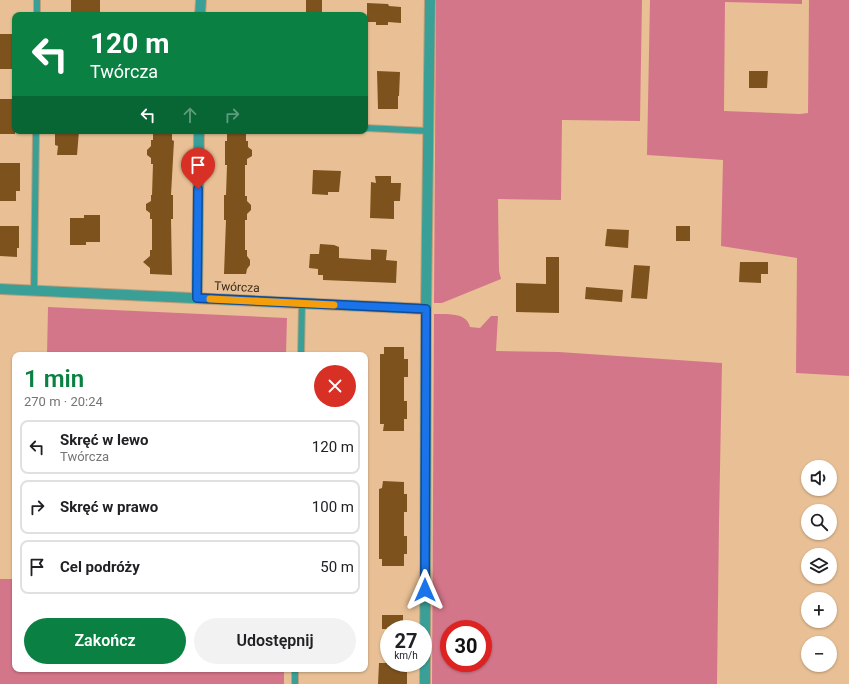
<!DOCTYPE html>
<html lang="pl">
<meta charset="utf-8">
<style>
:root{--surface:#fff;--page:#f2f2f2;--text:#202124;--muted:#757577;--line:#e0e0e0;--accent:#0b8043}
body{margin:0;font-family:Roboto,sans-serif;background:var(--page);color:var(--text);height:100vh;display:flex;flex-direction:column;font-size:15px;white-space:nowrap}
*{box-sizing:border-box;margin:0}
p{font-size:13px;color:var(--muted)}
.icon{flex:none;width:22px;height:22px;fill:none;stroke:currentColor;stroke-width:2;stroke-linecap:round;stroke-linejoin:round}
.map{position:relative;flex:1;overflow:hidden}
.drawer{position:absolute;left:12px;top:352px;width:356px;height:320px;display:flex;flex-direction:column;background:var(--surface);border-radius:8px;box-shadow:0 1px 3px #0004}
.drawer>*{flex:none}
.banner{position:absolute;left:12px;top:12px;width:356px;height:122px;border-radius:8px;box-shadow:0 1px 3px #0004;background:#0b8043;color:#fff;overflow:hidden}
.tools{position:absolute;left:801px;top:460px;display:grid;gap:8px}
.tools a{display:grid;place-items:center;width:36px;height:36px;border-radius:50%;background:var(--surface);box-shadow:0 1px 3px #0004;font-size:20px}
.speed{position:absolute;left:380px;top:620px;display:flex;gap:8px;font-size:20px;font-weight:700;text-align:center}
.speed>*{display:grid;place-content:center;width:52px;height:52px;border-radius:50%;background:var(--surface);box-shadow:0 1px 3px #0004;line-height:1}
.speed small{font-size:10px;font-weight:400}
.speed .limit{border:6px solid #d22;background:#fff;color:#111}
.pin{position:absolute;display:grid;place-items:center;width:34px;height:34px;color:#fff;margin:-41px -17px;border-radius:50% 50% 50% 0;rotate:-45deg;box-shadow:0 0 4px #0007}
.pin .icon{rotate:45deg}
.me{position:absolute;width:44px;margin:-22px;rotate:0deg;stroke-linejoin:round;filter:drop-shadow(0 0 3px #0008)}
.turn{display:flex;align-items:center;gap:14px;height:84px;padding:0 12px;font-size:18px}
.turn .icon{width:52px;height:52px;stroke-width:2.5}
.turn b{display:block;font-size:28px;line-height:34px}
.lanes{display:flex;align-items:center;height:38px;padding:0 12px;background:#0003;justify-content:center;gap:20px;direction:ltr}
.lanes .off{opacity:.35}
.round{display:grid;place-items:center;flex:none;width:42px;height:42px;border-radius:21px;background:var(--page)}
.head{display:flex;align-items:center;justify-content:space-between;height:68px;padding:0 12px}
h1{font-size:24px;font-weight:600;line-height:30px;color:var(--accent)}
.button{display:flex;gap:8px;margin-top:auto;padding:8px 12px}
.button a{flex:1;height:46px;border-radius:24px;background:var(--accent);color:#fff;font-size:16px;font-weight:600;line-height:46px;text-align:center}
.button a+a{background:var(--page);color:var(--text)}
ul{padding:0;list-style:none}
li{display:flex;align-items:center;gap:12px;height:54px;margin:0 8px 6px;padding:0 4px;border:2px solid var(--line);border-radius:8px}
li div{flex:1}
li b{display:block;font-size:15px}
li em{font-style:normal}
.map>svg:first-child{display:block}
.green{fill:#d4768a;fill-rule:evenodd}
.building{fill:#7e521d}
.lines{fill:none;stroke-linecap:round;stroke-linejoin:round}
.service-casing{stroke:#c29f79;stroke-width:8}
.minor-casing{stroke:#c29f79;stroke-width:12}
.service{stroke:#3aa097;stroke-width:6}
.minor{stroke:#3aa097;stroke-width:10}
.route-casing{stroke:#114b97;stroke-width:10}
.route{stroke:#1a73e8;stroke-width:7}
.slow{stroke:#f59e0b;stroke-width:7}
.labels{text-anchor:middle;stroke-width:4;stroke-linejoin:round;paint-order:stroke}
.street-label{font-size:12px;fill:#382817;stroke:#e9c095}
</style>
<div class="map">
<svg width="849" height="684" viewBox="0 0 849 684">
<rect width="100%" height="100%" fill="#e9c095"/>
<g class="green">
<path d="M 436,0 L 642,0 L 640,121 L 562,120 L 561,200 L 498,199 L 499,271 L 501,279 L 442,303 L 434,303 Z"/>
<path d="M 650,0 L 802,0 L 802,4 L 725,2 L 724,111 L 800,114 L 808,113 L 809,0 L 849,0 L 849,376 L 796,373 L 797,258 L 721,246 L 723,160 L 647,155 Z"/>
<path d="M 48,307 L 287,318 L 286,355 L 47,355 Z"/>
<path d="M 434,314 C 446,314 467,312 470,327 L 480,328 L 491,316 L 498,316 L 496,351 L 559,352 L 722,363 L 719,523 L 717,684 L 432,684 ZM 449,629 L 483,629 L 483,663 L 449,663 Z"/>
<rect x="365" y="412" width="3" height="90"/>
<path d="M 0,579 L 15,579 L 15,669 L 284,669 L 284,684 L 0,684 Z"/>
</g>
<g class="building">
<rect x="71" y="0" width="29" height="15"/>
<rect x="306" y="0" width="16" height="15"/>
<path d="M 367,3 L 388,4 L 389,6 L 401,7 L 401,23 L 388,22 L 388,25 L 376,25 L 376,22 L 367,22 Z"/>
<rect x="0" y="34" width="15" height="35"/>
<path d="M 377,71 L 400,72 L 399,96 L 398,96 L 398,109 L 378,109 Z"/>
<path d="M 749,71 L 768,71 L 767,88 L 749,88 Z"/>
<rect x="0" y="99" width="15" height="35"/>
<path d="M 55,131 L 79,131 L 77,155 L 57,155 L 58,146 L 55,145 Z"/>
<path d="M 153,131 L 172,131 L 172,140 L 174,141 L 171,195 L 173,195 L 173,219 L 171,219 L 172,275 L 150,274 L 150,268 L 143,262 L 150,256 L 150,250 L 152,250 L 152,219 L 150,219 L 150,213 L 146,210 L 146,204 L 151,201 L 151,195 L 152,195 L 153,164 L 151,164 L 151,158 L 147,155 L 147,150 L 151,146 L 151,140 L 153,140 Z"/>
<path d="M 227,133 L 246,133 L 246,141 L 248,141 L 248,147 L 252,150 L 252,156 L 247,159 L 247,165 L 245,165 L 245,196 L 247,196 L 247,201 L 251,205 L 251,210 L 247,214 L 247,220 L 245,220 L 245,250 L 247,250 L 247,256 L 250,260 L 250,265 L 247,269 L 246,274 L 224,274 L 226,220 L 224,220 L 224,195 L 226,195 L 227,165 L 225,165 L 225,141 L 227,141 Z"/>
<path d="M 0,163 L 20,163 L 20,191 L 16,191 L 16,201 L 0,201 Z"/>
<path d="M 313,170 L 341,171 L 339,192 L 328,192 L 328,195 L 312,194 Z"/>
<path d="M 375,176 L 391,176 L 391,183 L 401,183 L 400,201 L 394,201 L 394,219 L 370,218 L 371,182 L 376,183 Z"/>
<path d="M 84,215 L 100,215 L 100,242 L 86,242 L 86,245 L 70,245 L 70,218 L 84,218 Z"/>
<path d="M 0,226 L 19,226 L 19,248 L 17,248 L 17,257 L 0,256 Z"/>
<rect x="676" y="226" width="14" height="15"/>
<path d="M 607,229 L 629,230 L 628,248 L 605,246 Z"/>
<path d="M 320,244 L 334,245 L 339,247 L 339,258 L 371,260 L 371,249 L 387,250 L 386,260 L 397,261 L 396,283 L 323,280 L 323,275 L 318,275 L 318,269 L 309,268 L 310,254 L 319,254 Z"/>
<path d="M 546,257 L 559,257 L 559,313 L 516,312 L 516,283 L 546,284 Z"/>
<path d="M 740,262 L 768,262 L 768,274 L 761,274 L 761,283 L 739,282 Z"/>
<path d="M 634,265 L 650,266 L 647,299 L 631,298 Z"/>
<path d="M 586,287 L 623,290 L 622,302 L 585,299 Z"/>
<path d="M 384,347 L 404,347 L 404,359 L 408,359 L 408,377 L 404,377 L 404,401 L 407,401 L 407,419 L 404,419 L 404,431 L 383,431 L 384,424 L 380,424 L 380,354 L 384,354 Z"/>
<path d="M 383,481 L 404,482 L 404,494 L 407,494 L 407,512 L 404,512 L 404,536 L 407,536 L 407,554 L 404,554 L 404,566 L 382,566 L 382,559 L 379,559 L 379,489 L 382,488 Z"/>
<rect x="382" y="615" width="21" height="14"/>
<path d="M 379,663 L 403,663 L 403,669 L 407,669 L 407,684 L 378,684 Z"/>
</g>
<g class="lines">
<g class="service-casing">
<g id="service">
<path d="M 37,15 L 37,0"/>
<path d="M 365,128 L 429,131"/>
<path d="M 34,290 L 36,131"/>
<path d="M 301,355 L 302,303"/>
<path d="M 295,684 L 295,669"/>
</g>
</g>
<g class="minor-casing">
<g id="minor">
<path d="M 200,15 L 201,0"/>
<path d="M 0,289 L 426,309"/>
<path d="M 197,298 L 199,131"/>
<path d="M 425,684 L 426,309 L 430,0"/>
</g>
</g>
<use href="#service" class="service"/>
<use href="#minor" class="minor"/>
</g>
<g class="lines">
<g class="route-casing">
<path id="route" d="M 198,189 L 197,298 L 426,309 L 425,590"/>
</g>
<use href="#route" class="route"/>
<path class="slow" d="M 210,299 L 334,305"/>
</g>
<g class="labels">
<g class="street-label">
<text transform="translate(237 287) rotate(3)" y="4">Twórcza</text>
</g>
</g>
</svg>
<div class="tools">
<a><svg class="icon" aria-label="sound" viewBox="0 0 24 24"><path d="M4 9h4l5-4v14l-5-4H4zM17 9q2 3 0 6"/></svg></a>
<a><svg class="icon" aria-label="search" viewBox="0 0 24 24"><circle cx="10" cy="10" r="6"/><path d="M15 15l6 6"/></svg></a>
<a><svg class="icon" aria-label="layers" viewBox="0 0 24 24"><path d="M12 4l9 5-9 5-9-5zM3 14l9 5 9-5"/></svg></a>
<a>+</a>
<a>−</a>
</div>
<div class="speed"><div>27<small>km/h</small></div><div class="limit">30</div></div>
<div class="pin" style="left:198px;top:189px;background:#d93025"><svg class="icon" aria-label="arrive" viewBox="0 0 24 24"><path d="M6 21V4h12l-3 4 3 4H6"/></svg></div>
<svg class="me" style="left:425px;top:590px" viewBox="-20 -20 40 40"><path d="M0-17L14 15 0 8-14 15z" fill="#1a73e8" stroke="#fff" stroke-width="4"/></svg>
<div class="banner">
<div class="turn"><svg class="icon" aria-label="left" viewBox="0 0 24 24"><path d="M17 20v-9H6M10 6l-5 5 5 5"/></svg><div><b>120 m</b>Twórcza</div></div>
<div class="lanes"><svg class="icon" aria-label="left" viewBox="0 0 24 24"><path d="M17 20v-9H6M10 6l-5 5 5 5"/></svg><svg class="icon off" aria-label="ahead" viewBox="0 0 24 24"><path d="M12 20V5M6 11l6-6 6 6"/></svg><svg class="icon off" aria-label="right" viewBox="0 0 24 24"><path d="M7 20v-9h11M14 6l5 5-5 5"/></svg></div>
</div>
<section class="drawer">
<div class="head"><div><h1>1 min</h1><p>270 m · 20:24</p></div><a class="round" style="background:#d93025;color:#fff"><svg class="icon" aria-label="close" viewBox="0 0 24 24"><path d="M6 6l12 12M18 6L6 18"/></svg></a></div>
<ul>
<li><svg class="icon" aria-label="left" viewBox="0 0 24 24"><path d="M17 20v-9H6M10 6l-5 5 5 5"/></svg><div><b>Skręć w lewo</b><p>Twórcza</p></div><em>120 m</em></li>
<li><svg class="icon" aria-label="right" viewBox="0 0 24 24"><path d="M7 20v-9h11M14 6l5 5-5 5"/></svg><div><b>Skręć w prawo</b></div><em>100 m</em></li>
<li><svg class="icon" aria-label="arrive" viewBox="0 0 24 24"><path d="M6 21V4h12l-3 4 3 4H6"/></svg><div><b>Cel podróży</b></div><em>50 m</em></li>
</ul>
<div class="button"><a>Zakończ</a><a>Udostępnij</a></div>
</section>
</div>
